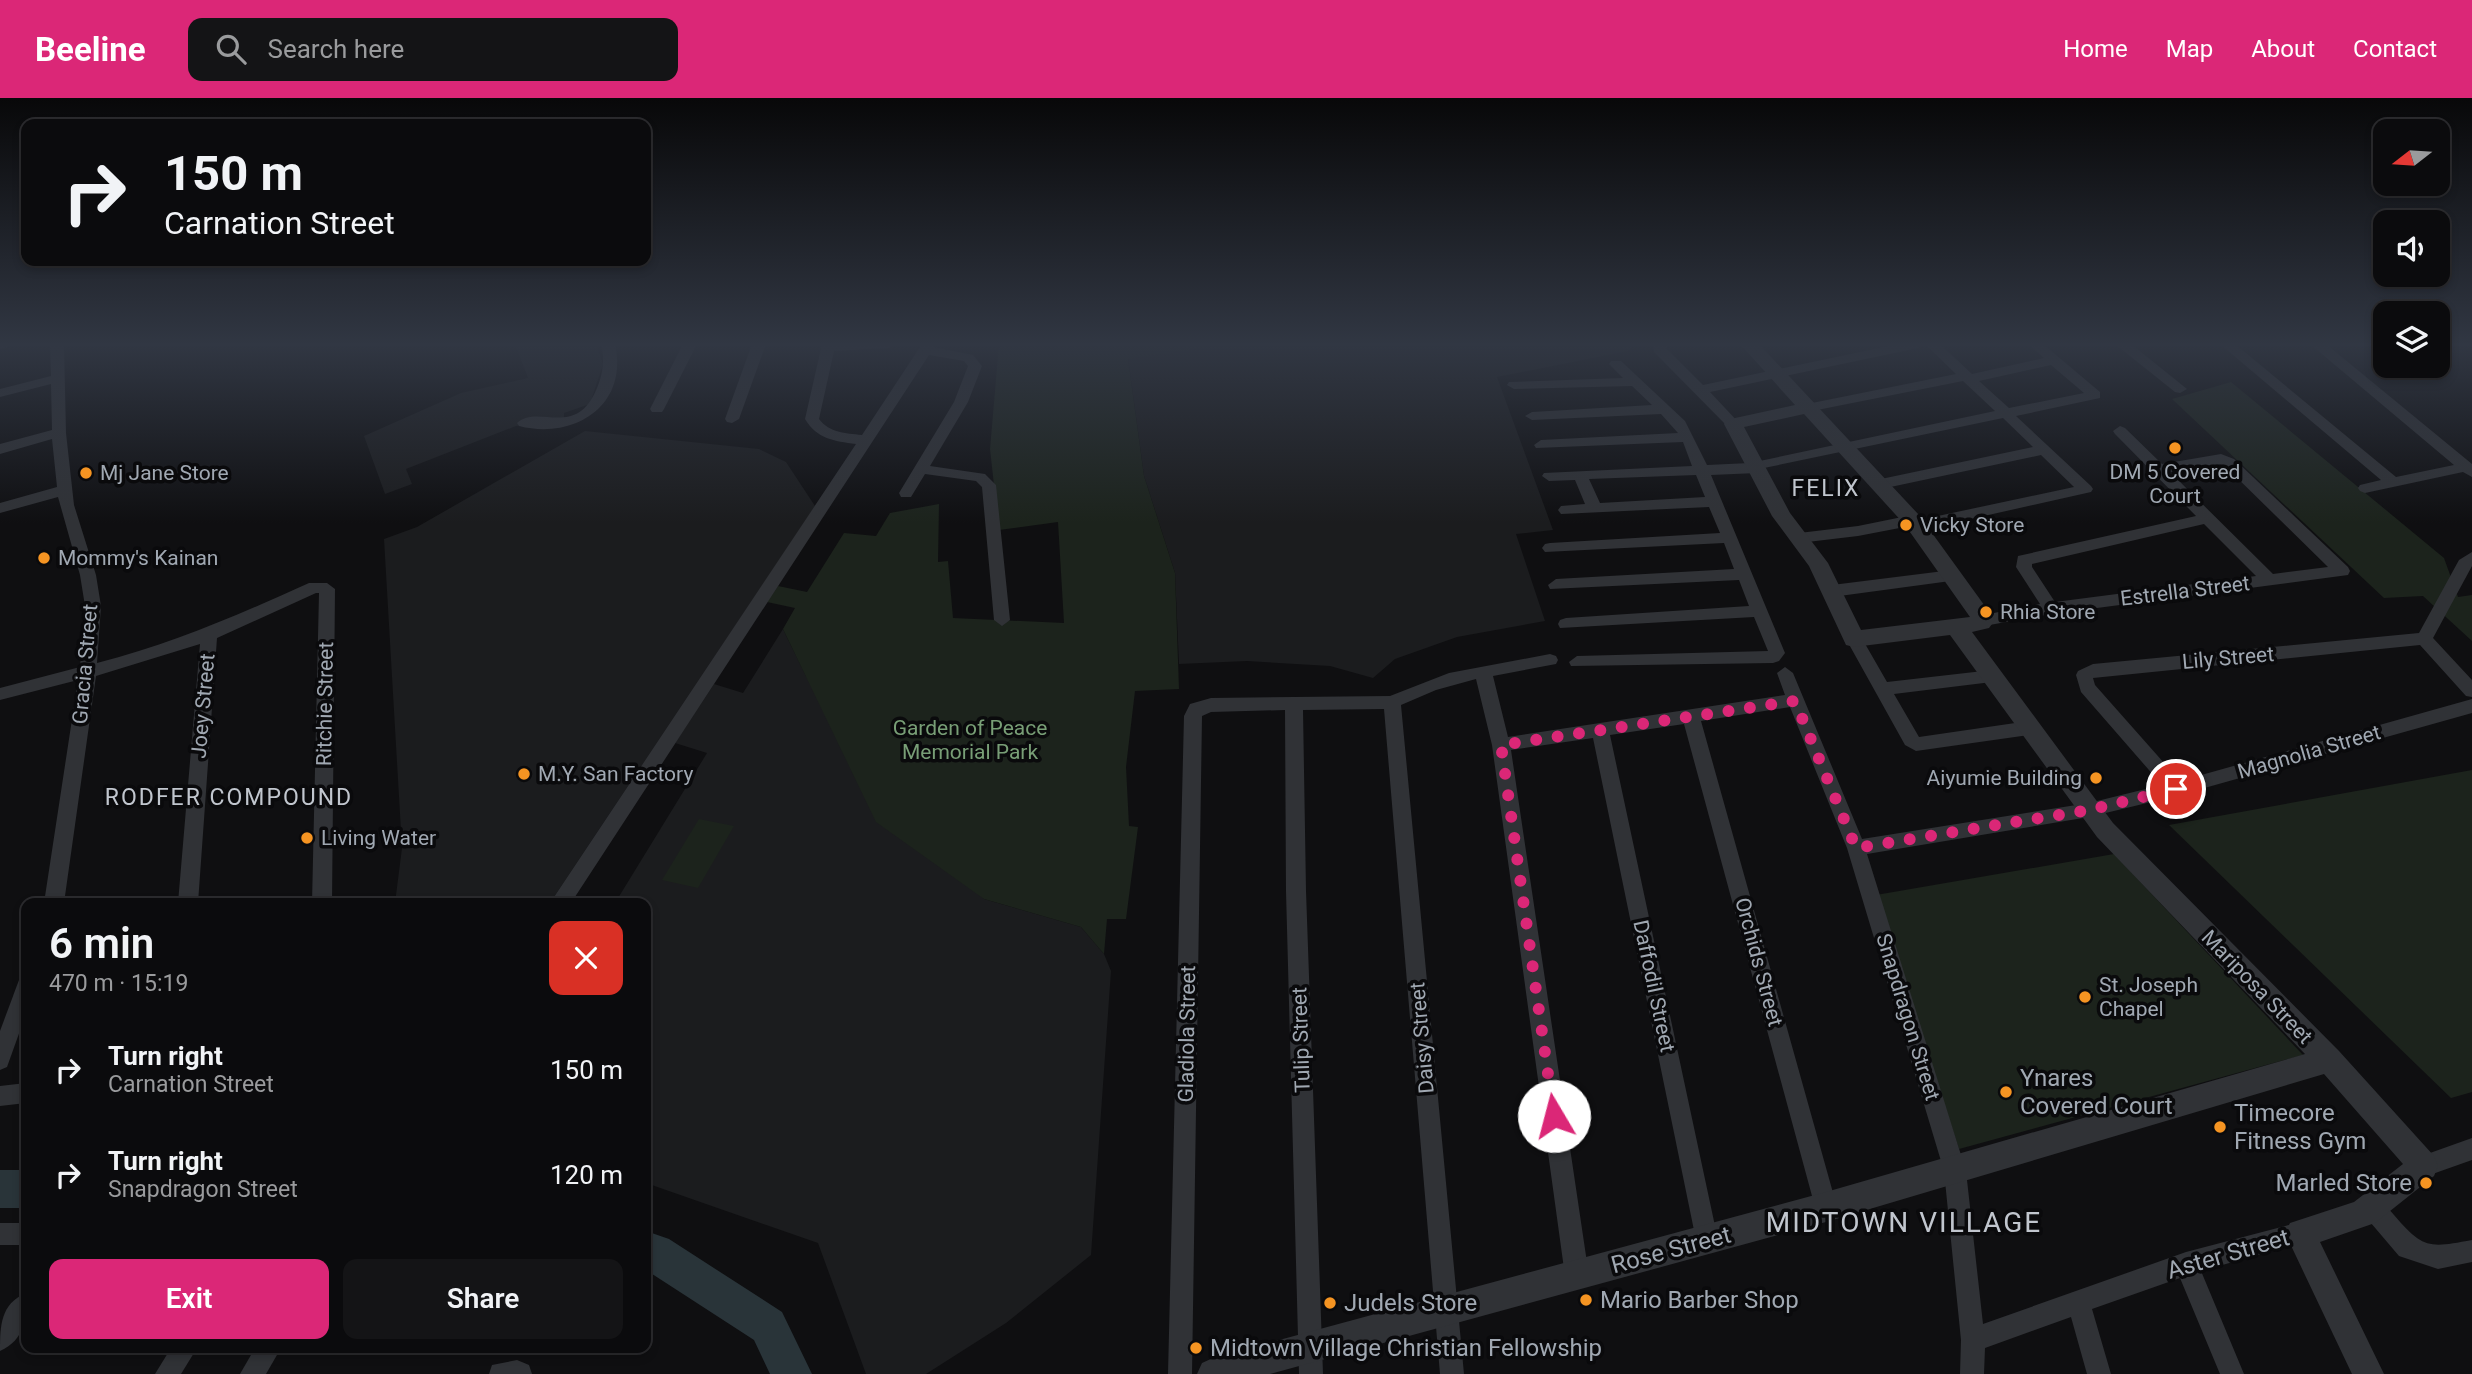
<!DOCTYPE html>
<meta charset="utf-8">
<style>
:root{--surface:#0b0b0d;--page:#141416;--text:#f1f3f6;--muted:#9a9b9d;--line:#2b2b2e;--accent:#db2777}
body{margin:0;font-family:Roboto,sans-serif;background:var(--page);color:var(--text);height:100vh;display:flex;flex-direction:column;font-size:26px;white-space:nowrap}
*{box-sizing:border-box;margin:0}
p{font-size:23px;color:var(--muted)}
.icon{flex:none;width:38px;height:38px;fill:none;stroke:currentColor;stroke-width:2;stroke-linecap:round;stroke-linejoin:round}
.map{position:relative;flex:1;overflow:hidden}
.details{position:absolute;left:21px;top:800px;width:630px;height:455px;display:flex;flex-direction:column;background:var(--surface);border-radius:14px;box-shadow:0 4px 10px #0003,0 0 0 2px var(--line)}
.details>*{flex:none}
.top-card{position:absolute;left:21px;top:21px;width:630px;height:147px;border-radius:14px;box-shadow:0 4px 10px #0003,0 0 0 2px var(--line);background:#0b0b0d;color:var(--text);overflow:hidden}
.needle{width:46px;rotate:253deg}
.buttons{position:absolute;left:2373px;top:21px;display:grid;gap:14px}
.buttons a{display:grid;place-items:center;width:77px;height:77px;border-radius:14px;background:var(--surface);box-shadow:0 4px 10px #0003,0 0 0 2px var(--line);font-size:35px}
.pin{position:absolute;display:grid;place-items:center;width:60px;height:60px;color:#fff;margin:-30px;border:4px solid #fff;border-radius:50%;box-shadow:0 2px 7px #0007}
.me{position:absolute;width:77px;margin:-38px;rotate:352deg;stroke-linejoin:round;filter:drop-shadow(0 0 5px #0008)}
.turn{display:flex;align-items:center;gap:24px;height:147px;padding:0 28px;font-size:32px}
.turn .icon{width:91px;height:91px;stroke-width:2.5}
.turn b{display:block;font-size:49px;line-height:60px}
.round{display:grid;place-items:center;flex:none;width:74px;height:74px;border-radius:14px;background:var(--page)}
.summary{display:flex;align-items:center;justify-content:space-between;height:119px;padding:0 28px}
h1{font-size:42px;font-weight:600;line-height:52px}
.primary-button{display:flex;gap:14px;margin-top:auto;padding:14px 28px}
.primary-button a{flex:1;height:80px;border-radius:14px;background:var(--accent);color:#fff;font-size:28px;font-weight:600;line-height:80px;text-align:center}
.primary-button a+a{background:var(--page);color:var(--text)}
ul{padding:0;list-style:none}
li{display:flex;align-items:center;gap:21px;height:105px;padding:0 28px}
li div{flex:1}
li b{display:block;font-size:26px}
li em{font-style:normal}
header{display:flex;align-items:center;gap:42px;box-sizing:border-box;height:98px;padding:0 35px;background:var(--accent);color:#fff}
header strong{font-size:33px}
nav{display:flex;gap:38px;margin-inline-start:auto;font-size:24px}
.search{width:490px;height:63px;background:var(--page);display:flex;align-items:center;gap:18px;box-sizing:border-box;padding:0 24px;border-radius:14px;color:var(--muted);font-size:26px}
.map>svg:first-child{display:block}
.built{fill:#1b1c1e}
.green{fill:#1c231c}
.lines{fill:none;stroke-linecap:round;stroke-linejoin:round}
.river{fill:#293439;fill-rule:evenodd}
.minor{fill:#303236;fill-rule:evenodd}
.tertiary{fill:#303236;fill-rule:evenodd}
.route{stroke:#db2777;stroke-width:12;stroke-dasharray:0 21.6}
.poi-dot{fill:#f59422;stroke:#0a0a0c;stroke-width:2.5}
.labels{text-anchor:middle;stroke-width:7;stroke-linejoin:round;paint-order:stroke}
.poi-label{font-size:21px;fill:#a0a8b2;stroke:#0a0a0c;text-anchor:start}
.street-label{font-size:21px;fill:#a0a8b2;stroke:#0a0a0c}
.park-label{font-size:21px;fill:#789e76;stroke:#0a0a0c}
.neighbourhood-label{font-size:23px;letter-spacing:2px;fill:#c1c6ce;stroke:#0a0a0c}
.near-poi-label{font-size:24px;fill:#a0a8b2;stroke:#0a0a0c;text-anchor:start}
.near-street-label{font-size:24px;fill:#a0a8b2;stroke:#0a0a0c}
.near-neighbourhood-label{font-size:28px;letter-spacing:2px;fill:#c1c6ce;stroke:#0a0a0c}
</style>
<header>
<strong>Beeline</strong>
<div class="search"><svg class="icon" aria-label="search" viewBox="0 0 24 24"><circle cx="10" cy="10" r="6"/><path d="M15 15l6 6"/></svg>Search here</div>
<nav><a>Home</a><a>Map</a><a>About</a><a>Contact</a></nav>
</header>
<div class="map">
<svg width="2472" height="1276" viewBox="0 0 2472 1276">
<rect width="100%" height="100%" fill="#0f0f11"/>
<g class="built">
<path d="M 515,246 L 596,246 L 603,266 L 590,306 L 564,315 L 564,322 L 516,328 L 406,371 L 412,386 L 385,396 L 364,338 L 461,295 L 528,280 Z"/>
<path d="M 1231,246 L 1636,246 L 1628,253 L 1497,279 L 1553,432 L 1516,436 L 1545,523 L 1457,539 L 1395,561 L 1373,580 L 1330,568 L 1247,563 L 1179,566 L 1175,475 L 1144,378 L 1128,260 Z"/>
<path d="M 585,333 L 759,351 L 786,364 L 815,408 L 550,805 L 395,805 L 402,750 L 384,441 L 417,429 Z"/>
<path d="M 783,531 L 806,578 L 984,801 L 1081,829 L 1104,856 L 1111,873 L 1091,1157 L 1006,1225 L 926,1276 L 866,1276 L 818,1145 L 646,1085 L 646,805 L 615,805 L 707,655 L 675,645 L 714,586 L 743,595 Z"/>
</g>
<g class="green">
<path d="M 999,246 L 1231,246 L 1128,261 L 1144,378 L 1175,475 L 1179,591 L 1135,593 L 1126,669 L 1129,728 L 1138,729 L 1126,821 L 1107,821 L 1104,856 L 1081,829 L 984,801 L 876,724 L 783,531 L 795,510 L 767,504 L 778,488 L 807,494 L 844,435 L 876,438 L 890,415 L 939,406 L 938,464 L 948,463 L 953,520 L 1064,525 L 1058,424 L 999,432 L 990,351 Z"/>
<path d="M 2231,284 L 2444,460 L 2458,499 L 2472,497 L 2472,543 L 2423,498 L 2384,500 L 2172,301 Z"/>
<path d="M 2472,672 L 2472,994 L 2451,1000 L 2169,727 Z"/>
<path d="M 699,721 L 734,728 L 698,790 L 662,782 Z"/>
<path d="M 2114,756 L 2303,957 L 1959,1051 L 1876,797 Z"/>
</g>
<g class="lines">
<g class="river">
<rect x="0" y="1072" width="26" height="38"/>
<path d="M 646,1133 L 669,1141 L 782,1214 L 812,1276 L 770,1276 L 754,1242 L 646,1172 Z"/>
</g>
<g class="minor">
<path d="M 0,246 L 19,246 L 0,251 Z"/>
<path d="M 50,246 L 64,246 L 66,335 L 74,407 L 96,477 L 101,508 L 97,565 C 174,545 238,517 309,485 L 327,485 L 335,491 L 332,805 L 312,805 L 319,495 L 316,495 L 217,540 L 198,805 L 178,805 L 200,546 L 96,578 L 64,805 L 44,805 L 78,582 L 0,602 L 0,590 L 80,569 L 85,508 L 80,477 L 58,399 L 0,415 L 0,405 L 57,389 L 52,341 L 0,356 L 0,346 L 52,332 L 51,286 L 0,299 L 0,291 L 51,278 Z"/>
<path d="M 601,246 L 615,246 C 629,308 574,342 519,328 L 517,325 C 538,305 576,342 597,290 C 603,276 605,261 601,246 Z"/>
<path d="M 683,246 L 697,246 L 664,311 L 662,314 L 652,314 L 650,311 Z"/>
<path d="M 752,246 L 766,246 L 739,321 L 732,325 L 727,324 L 725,321 Z"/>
<path d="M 822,246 L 896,246 L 889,250 L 834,253 L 819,321 C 830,335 845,335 862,337 L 922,246 L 936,246 L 933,249 L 973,257 L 982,268 L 968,304 L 930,368 L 985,376 L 996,387 L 1010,522 L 1002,528 L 994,522 L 982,389 L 976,383 L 925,376 L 911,399 L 901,399 L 899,395 L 954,304 L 968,268 L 964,263 L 929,257 L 571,805 L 550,805 L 856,346 C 834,343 817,341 805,321 Z"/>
<path d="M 1653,246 L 1672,246 L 1666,250 L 1703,287 L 1898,246 L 1925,246 L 1918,250 L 1710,294 L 1740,326 L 1733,330 L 1728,329 L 1654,254 Z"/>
<path d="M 1925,246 L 1940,246 L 1972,276 L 2044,260 L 2028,246 L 2043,246 L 2100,294 L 2100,300 L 2016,318 L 2091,388 L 2093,391 L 2091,394 L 1917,433 L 1910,428 L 1858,438 L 1799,445 L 1791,440 L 1799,435 L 1858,428 L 1912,417 L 1919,422 L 2074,389 L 2041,357 L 1881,391 L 1874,386 L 1881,381 L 2033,349 L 2003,320 L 1764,370 L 1757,375 L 1711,377 L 1785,555 L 1779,563 L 1773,565 L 1571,568 L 1569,564 L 1577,558 L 1768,553 L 1754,519 L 1560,530 L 1558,526 L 1560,522 L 1566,520 L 1749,508 L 1739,482 L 1550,491 L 1548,487 L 1556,481 L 1734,471 L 1724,445 L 1545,454 L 1542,450 L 1545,446 L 1550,445 L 1720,435 L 1709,409 L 1561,416 L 1558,412 L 1561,408 L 1585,406 L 1575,382 L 1549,383 L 1542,378 L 1544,375 L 1692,368 L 1683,344 L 1536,350 L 1534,347 L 1541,342 L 1678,335 L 1661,316 L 1532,322 L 1525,318 L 1532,314 L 1652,307 L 1632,288 L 1514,291 L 1507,287 L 1509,284 L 1623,280 L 1609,266 L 1611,263 L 1621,263 L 1685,323 L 1707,367 L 1750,365 L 1995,313 L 1963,283 L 1807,314 L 1800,310 L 1807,306 L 1956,276 ZM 2051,267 L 2084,295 L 2009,310 L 1979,283 ZM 1696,377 L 1705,399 L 1600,405 L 1589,381 Z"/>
<path d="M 2115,246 L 2131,246 L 2187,291 L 2180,295 L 2175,294 Z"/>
<path d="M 2220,246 L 2235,246 L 2396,379 L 2454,367 L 2310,246 L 2326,246 L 2472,366 L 2472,379 L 2463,374 L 2365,395 L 2360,393 L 2358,390 L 2360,387 L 2381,382 Z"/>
<path d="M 2120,328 L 2125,330 L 2162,366 L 2221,356 L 2234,361 L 2348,469 L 2350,473 L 2348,477 L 2051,516 L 1984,528 L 1978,526 L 1976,522 L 1978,518 L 2040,506 L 2016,469 L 2018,458 L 2196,418 L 2115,336 L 2113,333 ZM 2220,366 L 2224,367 L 2328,469 L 2273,476 L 2170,374 ZM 2204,426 L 2256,478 L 2055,504 L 2032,469 L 2032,466 Z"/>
<path d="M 2472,454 L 2472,468 L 2433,540 L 2472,582 L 2472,599 L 2466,598 L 2420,547 L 2093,580 L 2095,587 L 2180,683 L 2472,601 L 2472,615 L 2176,698 L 2089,719 L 1867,756 L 1966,1073 L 1983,1226 L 2186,1154 L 2300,1124 L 2308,1127 L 2311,1135 L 2308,1143 L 2201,1173 L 2244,1276 L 2220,1276 L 2180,1180 L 2092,1211 L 2111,1276 L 2087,1276 L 2071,1219 L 1985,1250 L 1984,1276 L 1960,1276 L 1961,1242 L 1944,1073 L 1847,750 L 1790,609 L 1701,623 L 1837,1109 L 1834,1117 L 1826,1120 L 1818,1117 L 1815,1109 L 1684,626 L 1610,637 L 1718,1142 L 1715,1150 L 1707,1153 L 1699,1150 L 1696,1142 L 1593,640 L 1511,652 L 1589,1178 L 1585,1186 L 1577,1190 L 1569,1186 L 1565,1178 L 1492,647 L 1476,581 L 1436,592 L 1401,607 L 1464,1276 L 1440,1276 L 1384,611 L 1303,612 L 1306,793 L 1323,1276 L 1299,1276 L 1286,793 L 1285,612 L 1211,614 L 1202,618 L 1192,1276 L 1168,1276 L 1184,618 L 1190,606 L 1211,600 L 1390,598 L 1449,575 L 1550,556 L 1556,558 L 1558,562 L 1556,566 L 1493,578 L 1508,639 L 1785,597 L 1777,575 L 1785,569 L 1793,575 L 1862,741 L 2089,705 L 2162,687 L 2081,594 L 2076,577 L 2078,573 L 2093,566 L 2419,535 L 2459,462 Z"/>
<path d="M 1952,472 L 1960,478 L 1958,482 L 1832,499 L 1824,493 L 1832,487 Z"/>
<path d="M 1854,535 L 1860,537 L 1887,584 L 1992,572 L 1998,574 L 2000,578 L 1998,582 L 1992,584 L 1894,596 L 1919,639 L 2029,623 L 2035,625 L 2038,630 L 2035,635 L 2029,637 L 1916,653 L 1905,647 L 1846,541 Z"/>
<path d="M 26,879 L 26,916 L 7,969 L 0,972 L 0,933 L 19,882 Z"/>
<path d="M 26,985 L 26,1005 L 0,1008 L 0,988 Z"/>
<path d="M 2472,1040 L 2472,1062 L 2424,1079 L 2416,1076 L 2413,1068 L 2416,1060 Z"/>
<path d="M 2373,1099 C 2382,1103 2387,1109 2394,1117 C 2423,1151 2429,1150 2472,1142 L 2472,1164 L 2438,1171 L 2399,1158 L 2365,1118 L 2362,1110 L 2365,1102 Z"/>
<rect x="0" y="1125" width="26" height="22"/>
<path d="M 26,1195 C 27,1219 25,1242 0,1253 C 0,1229 0,1206 26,1195 Z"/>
<path d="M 171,1250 L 197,1250 L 181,1276 L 155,1276 Z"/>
<path d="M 255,1250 L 281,1250 L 266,1276 L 240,1276 Z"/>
<path d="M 517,1262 L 529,1267 L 532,1276 L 489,1276 L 492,1267 Z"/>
</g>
<path class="tertiary" d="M 1740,246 L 1759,246 L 1919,417 L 1995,522 L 1989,530 L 1972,534 L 2113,725 L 2339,953 L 2434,1058 L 2438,1068 L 2434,1078 L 2375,1125 L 2320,1144 L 2384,1276 L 2352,1276 L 2285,1135 L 2290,1125 L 2354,1104 L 2403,1066 L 2324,976 L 1826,1124 L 1270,1276 L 1197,1276 L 1202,1265 L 1213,1260 L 1826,1094 L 2305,956 L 2097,739 L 1950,537 L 1854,549 L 1846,547 L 1809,468 L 1772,418 L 1724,326 L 1726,322 L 1795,307 ZM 1804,316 L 1905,427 L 1970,519 L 1861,532 L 1828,465 L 1790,415 L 1744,329 Z"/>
</g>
<linearGradient id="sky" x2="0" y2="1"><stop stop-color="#080809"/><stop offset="0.58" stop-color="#313743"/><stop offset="1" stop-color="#313743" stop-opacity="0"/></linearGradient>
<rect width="2472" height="425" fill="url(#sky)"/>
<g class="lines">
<path class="route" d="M 1554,1018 L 1501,647 L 1795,603 L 1856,750 L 2089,712 L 2176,691"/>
</g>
<g class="poi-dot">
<circle cx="2175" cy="350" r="7"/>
<circle cx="86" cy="375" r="7"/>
<circle cx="1906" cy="427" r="7"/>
<circle cx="44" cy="460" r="7"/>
<circle cx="1986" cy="514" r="7"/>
<circle cx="524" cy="676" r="7"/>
<circle cx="2096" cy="680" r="7"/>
<circle cx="307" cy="740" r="7"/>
<circle cx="2085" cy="899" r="7"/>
<circle cx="2006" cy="994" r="7"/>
<circle cx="2220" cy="1029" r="7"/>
<circle cx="2426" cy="1085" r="7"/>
<circle cx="1586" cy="1202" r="7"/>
<circle cx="1330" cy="1205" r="7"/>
<circle cx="1196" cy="1250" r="7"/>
</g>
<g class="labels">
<g class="poi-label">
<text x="2175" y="381" text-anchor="middle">DM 5 Covered<tspan x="2175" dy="24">Court</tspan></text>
<text x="100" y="382">Mj Jane Store</text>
<text x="1920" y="434">Vicky Store</text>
<text x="58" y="467">Mommy's Kainan</text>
<text x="2000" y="521">Rhia Store</text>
<text x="538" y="683">M.Y. San Factory</text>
<text x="2082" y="687" text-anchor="end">Aiyumie Building</text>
<text x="321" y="747">Living Water</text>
<text x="2099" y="894">St. Joseph<tspan x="2099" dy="24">Chapel</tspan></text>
</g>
<g class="street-label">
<text transform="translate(2185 493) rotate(-7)" y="7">Estrella Street</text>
<text transform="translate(2228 560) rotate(-5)" y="7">Lily Street</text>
<text transform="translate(85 566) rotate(-85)" y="7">Gracia Street</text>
<text transform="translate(325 606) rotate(-89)" y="7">Ritchie Street</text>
<text transform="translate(203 608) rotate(-85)" y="7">Joey Street</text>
<text transform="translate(2309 654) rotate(-16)" y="7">Magnolia Street</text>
<text transform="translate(1759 864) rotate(75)" y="7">Orchids Street</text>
<text transform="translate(1654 888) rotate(78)" y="7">Daffodil Street</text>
<text transform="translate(2257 889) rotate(46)" y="7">Mariposa Street</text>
<text transform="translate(1908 919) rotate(73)" y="7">Snapdragon Street</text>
<text transform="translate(1187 936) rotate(-89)" y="7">Gladiola Street</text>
<text transform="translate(1422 940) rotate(-95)" y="7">Daisy Street</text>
<text transform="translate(1301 942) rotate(-92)" y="7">Tulip Street</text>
</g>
<g class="park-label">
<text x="970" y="637">Garden of Peace<tspan x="970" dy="24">Memorial Park</tspan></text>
</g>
<g class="neighbourhood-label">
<text x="1826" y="398">FELIX</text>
<text x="229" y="707">RODFER COMPOUND</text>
</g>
<g class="near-poi-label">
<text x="2020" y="988">Ynares<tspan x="2020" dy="28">Covered Court</tspan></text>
<text x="2234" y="1023">Timecore<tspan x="2234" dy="28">Fitness Gym</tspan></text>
<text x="2412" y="1093" text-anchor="end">Marled Store</text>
<text x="1600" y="1210">Mario Barber Shop</text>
<text x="1344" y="1213">Judels Store</text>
<text x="1210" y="1258">Midtown Village Christian Fellowship</text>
</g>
<g class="near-street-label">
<text transform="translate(1671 1152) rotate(-15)" y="8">Rose Street</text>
<text transform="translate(2228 1156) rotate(-16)" y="8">Aster Street</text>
</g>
<g class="near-neighbourhood-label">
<text x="1904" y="1134">MIDTOWN VILLAGE</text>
</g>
</g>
</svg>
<div class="buttons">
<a><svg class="needle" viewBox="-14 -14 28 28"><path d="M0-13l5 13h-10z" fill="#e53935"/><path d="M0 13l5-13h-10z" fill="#9a9b9d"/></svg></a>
<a><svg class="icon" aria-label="sound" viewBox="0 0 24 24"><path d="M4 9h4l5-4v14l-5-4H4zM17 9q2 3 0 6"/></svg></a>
<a><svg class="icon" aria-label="layers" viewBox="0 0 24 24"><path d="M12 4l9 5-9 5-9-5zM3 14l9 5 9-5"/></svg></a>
</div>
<div class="pin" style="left:2176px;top:691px;background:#d93025"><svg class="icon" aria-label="arrive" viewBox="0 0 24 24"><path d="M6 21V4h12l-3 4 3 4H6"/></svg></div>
<svg class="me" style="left:1554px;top:1018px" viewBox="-20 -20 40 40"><circle r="19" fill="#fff"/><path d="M0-13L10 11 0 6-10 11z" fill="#db2777"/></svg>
<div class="top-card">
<div class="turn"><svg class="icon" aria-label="right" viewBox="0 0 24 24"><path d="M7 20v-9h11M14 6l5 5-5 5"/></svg><div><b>150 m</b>Carnation Street</div></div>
</div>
<section class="details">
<div class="summary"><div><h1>6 min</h1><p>470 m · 15:19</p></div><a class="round" style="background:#d93025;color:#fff"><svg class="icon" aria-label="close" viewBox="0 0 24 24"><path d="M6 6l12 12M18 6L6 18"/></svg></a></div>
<ul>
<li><svg class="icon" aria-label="right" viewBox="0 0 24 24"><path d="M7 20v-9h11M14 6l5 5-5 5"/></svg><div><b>Turn right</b><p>Carnation Street</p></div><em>150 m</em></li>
<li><svg class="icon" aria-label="right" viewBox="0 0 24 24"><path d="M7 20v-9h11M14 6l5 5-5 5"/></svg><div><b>Turn right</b><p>Snapdragon Street</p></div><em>120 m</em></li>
</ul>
<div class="primary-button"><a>Exit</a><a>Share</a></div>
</section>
</div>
